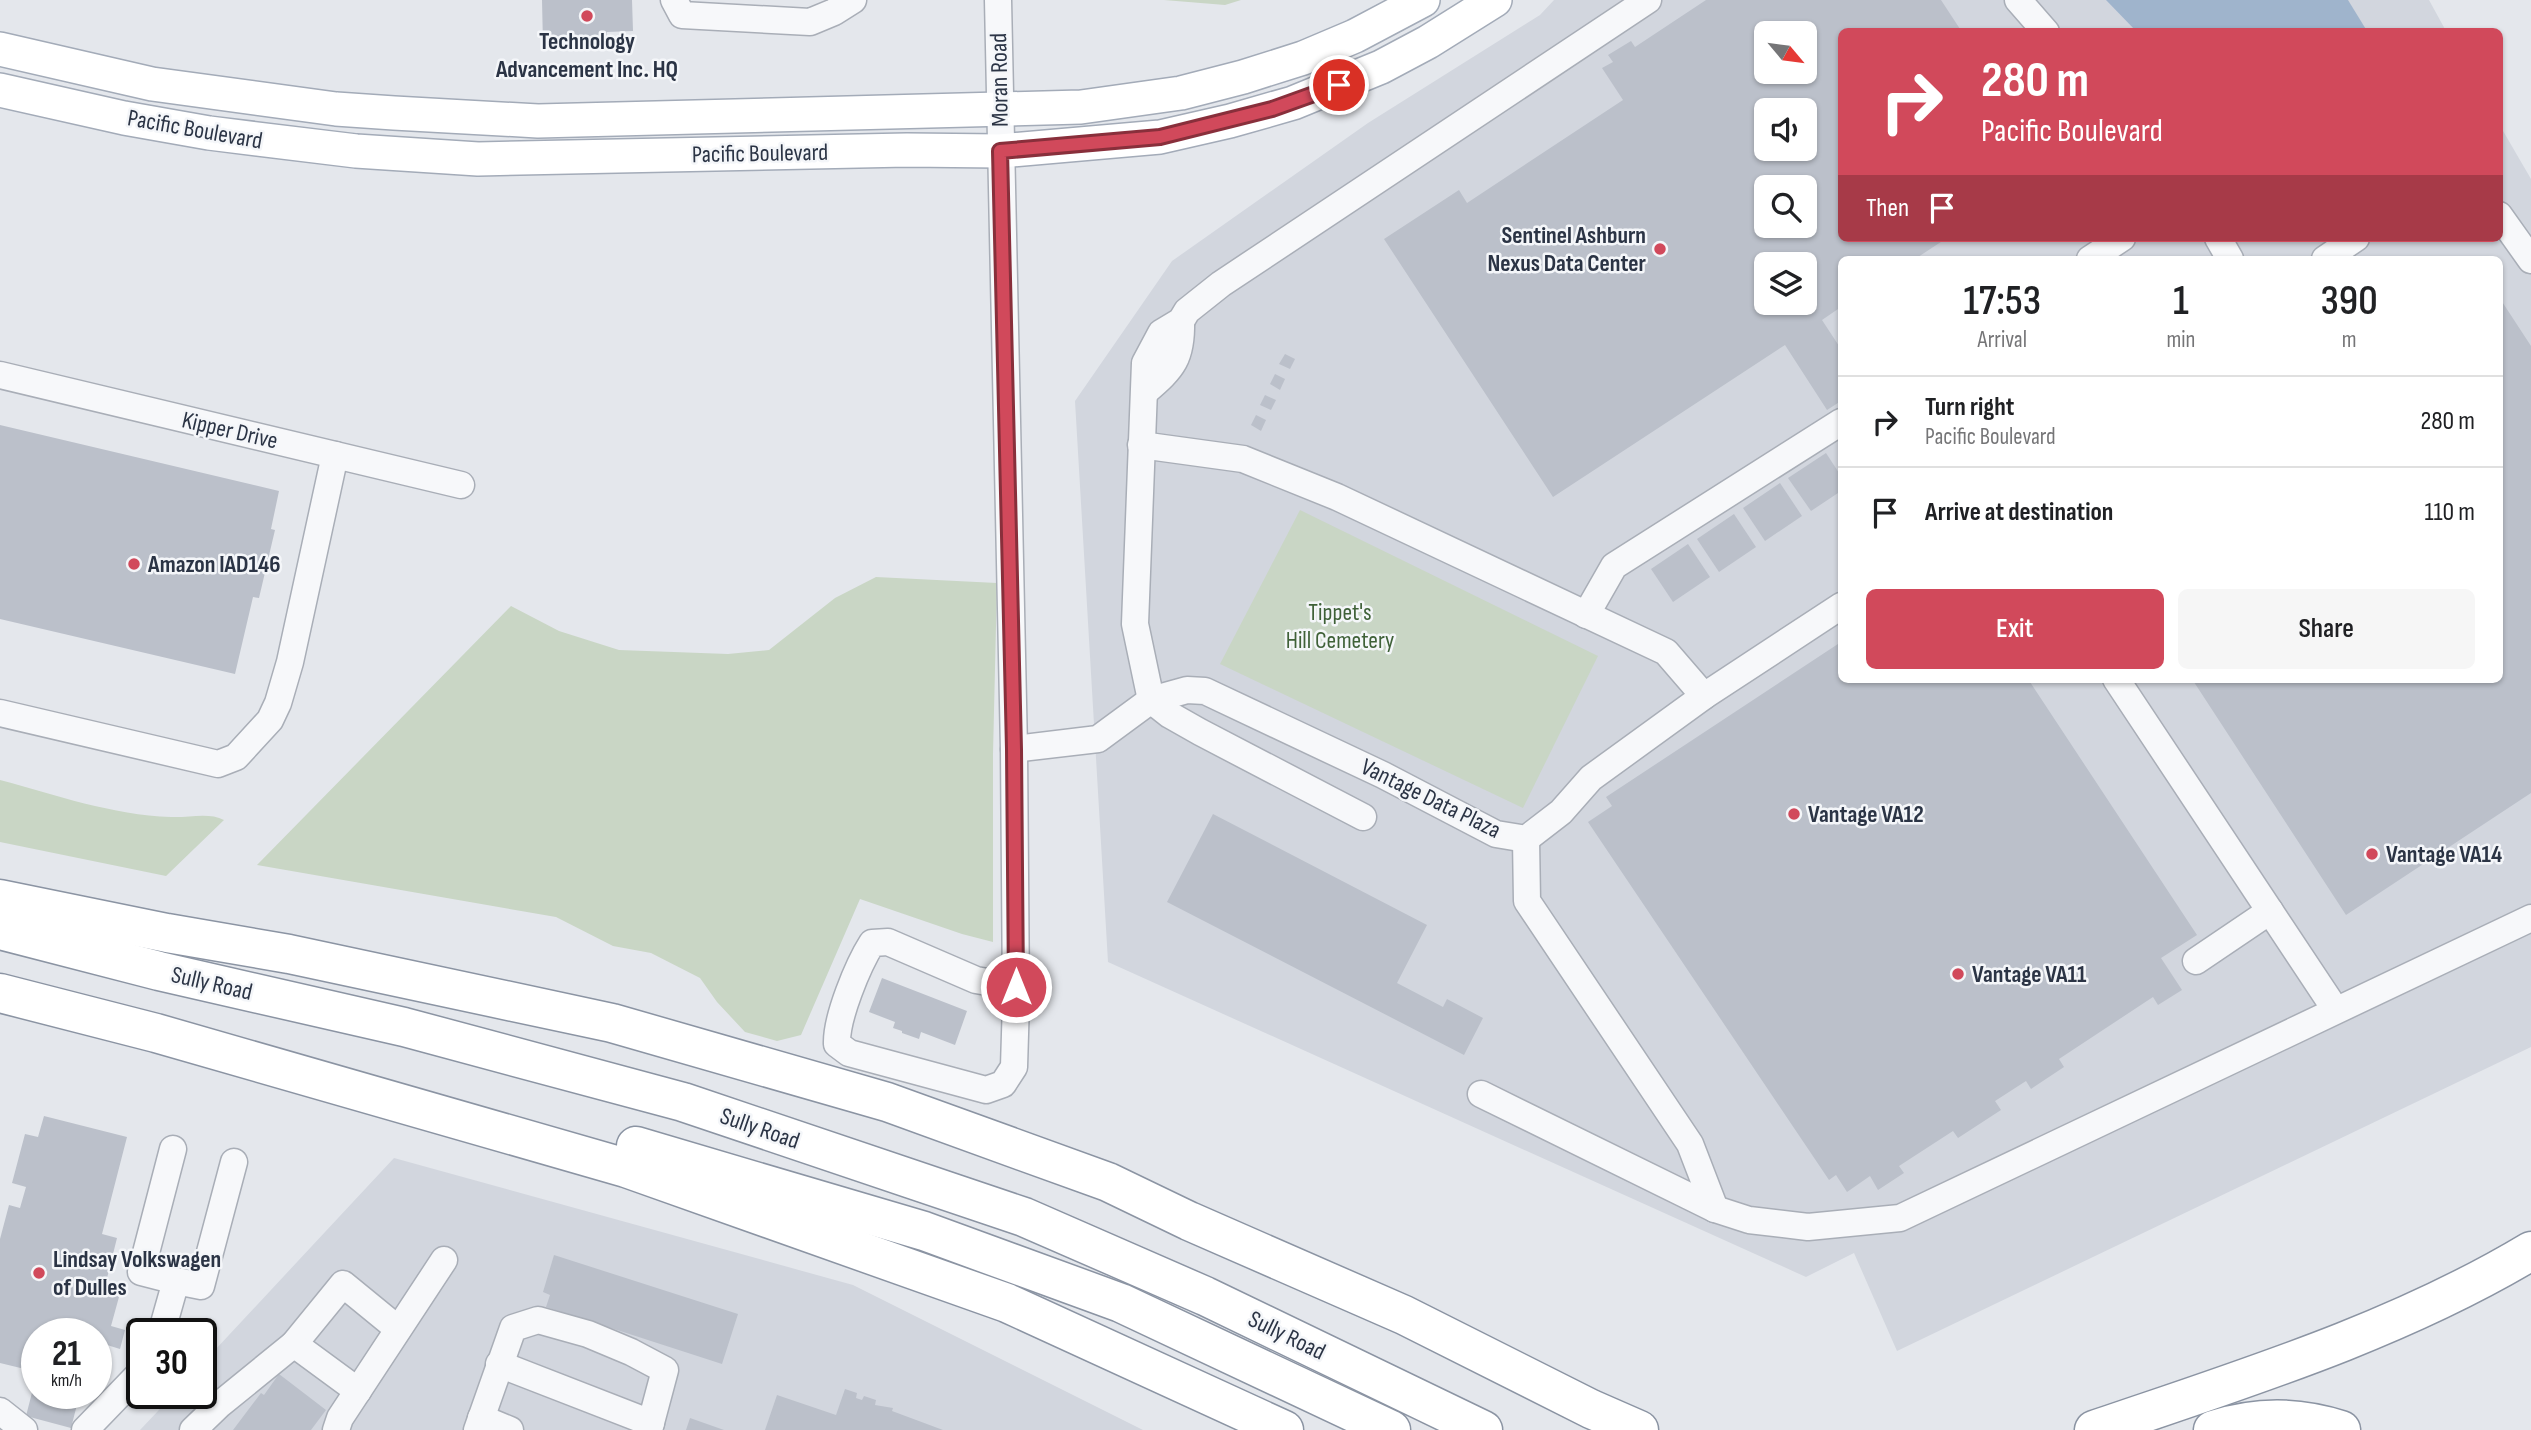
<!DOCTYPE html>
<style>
:root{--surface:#fff;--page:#f6f6f6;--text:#202124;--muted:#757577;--line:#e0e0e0;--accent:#d1495b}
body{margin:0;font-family:"Sofia Sans Condensed",sans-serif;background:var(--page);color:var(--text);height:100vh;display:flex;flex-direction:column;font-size:26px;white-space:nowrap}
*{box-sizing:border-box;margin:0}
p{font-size:23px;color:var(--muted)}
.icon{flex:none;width:38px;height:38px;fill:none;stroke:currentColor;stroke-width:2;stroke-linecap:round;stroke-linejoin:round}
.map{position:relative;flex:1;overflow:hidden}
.side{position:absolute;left:1838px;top:256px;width:665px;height:427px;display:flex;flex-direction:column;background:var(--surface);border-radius:10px;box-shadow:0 2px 5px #0004}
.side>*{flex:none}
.hud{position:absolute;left:1838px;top:28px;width:665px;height:214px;border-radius:10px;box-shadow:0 2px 5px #0004;background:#d1495b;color:#fff;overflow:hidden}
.needle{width:46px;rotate:119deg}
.buttons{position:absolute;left:1754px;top:21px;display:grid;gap:14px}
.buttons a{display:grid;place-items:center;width:63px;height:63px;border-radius:10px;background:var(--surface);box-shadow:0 2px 5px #0004;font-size:35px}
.speed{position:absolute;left:21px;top:1318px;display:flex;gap:14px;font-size:35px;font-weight:700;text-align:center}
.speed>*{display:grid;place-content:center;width:91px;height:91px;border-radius:50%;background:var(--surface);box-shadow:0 2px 5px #0004;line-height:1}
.speed small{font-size:18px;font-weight:400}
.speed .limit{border:4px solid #111;border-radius:10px;background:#fff;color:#111}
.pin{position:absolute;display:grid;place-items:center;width:60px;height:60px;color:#fff;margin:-30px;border:4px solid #fff;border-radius:50%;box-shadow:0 2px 7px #0007}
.me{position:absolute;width:77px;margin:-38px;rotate:0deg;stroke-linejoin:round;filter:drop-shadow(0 0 5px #0008)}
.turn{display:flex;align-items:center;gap:24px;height:147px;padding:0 28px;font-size:32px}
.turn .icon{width:91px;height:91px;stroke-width:2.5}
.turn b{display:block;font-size:49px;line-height:60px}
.then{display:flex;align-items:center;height:66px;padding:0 28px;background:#0003;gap:14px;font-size:26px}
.eta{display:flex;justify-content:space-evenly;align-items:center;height:119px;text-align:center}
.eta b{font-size:42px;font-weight:600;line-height:49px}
.primary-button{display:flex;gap:14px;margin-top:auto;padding:14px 28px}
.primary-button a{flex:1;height:80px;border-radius:10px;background:var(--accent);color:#fff;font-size:28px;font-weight:600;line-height:80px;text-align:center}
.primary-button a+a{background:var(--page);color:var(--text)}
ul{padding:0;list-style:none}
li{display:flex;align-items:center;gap:21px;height:91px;padding:0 28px;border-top:2px solid var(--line)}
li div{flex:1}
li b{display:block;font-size:26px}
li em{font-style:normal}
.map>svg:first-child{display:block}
.built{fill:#d2d6de;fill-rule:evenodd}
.green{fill:#c9d6c5}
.water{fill:#9fb4cc}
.building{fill:#bbc0ca;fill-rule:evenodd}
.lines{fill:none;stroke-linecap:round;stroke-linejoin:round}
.minor-casing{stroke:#a9aeb7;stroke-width:29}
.major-casing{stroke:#a3abb8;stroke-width:36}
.highway-casing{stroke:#8b94a3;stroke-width:41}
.minor{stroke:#f7f8fa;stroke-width:26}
.major{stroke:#fff;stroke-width:33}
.highway{stroke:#fff;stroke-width:38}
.route-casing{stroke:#882f3b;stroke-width:18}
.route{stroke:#d1495b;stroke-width:12}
.poi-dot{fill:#d1495b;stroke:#f4f6f9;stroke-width:2.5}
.labels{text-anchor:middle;stroke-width:5;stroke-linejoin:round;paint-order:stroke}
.poi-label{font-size:24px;font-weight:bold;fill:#2b3445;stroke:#f4f6f9;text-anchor:start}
.street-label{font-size:24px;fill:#2b3445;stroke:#f4f6f9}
.park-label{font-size:24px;fill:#3f6138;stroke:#f4f6f9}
</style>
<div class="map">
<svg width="2531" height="1430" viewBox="0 0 2531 1430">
<rect width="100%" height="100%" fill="#e4e7ec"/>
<g class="built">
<path d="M 1554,0 L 2429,0 L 2446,31 L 1841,32 L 1841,238 L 2499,238 L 2499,124 L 2531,179 L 2531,1047 L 1897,1351 L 1854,1253 L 1806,1277 L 1108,962 L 1075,401 L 1172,261 L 1368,123 L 1540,15 ZM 1766,33 L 1804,33 L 1804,72 L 1766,72 ZM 1766,110 L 1804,110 L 1804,149 L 1766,149 ZM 1766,187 L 1804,187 L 1804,226 L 1766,226 ZM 1841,259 L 2499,259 L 2499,679 L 1841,679 ZM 1766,264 L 1804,264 L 1804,303 L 1766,303 Z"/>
<path d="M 394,1158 L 853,1285 L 1143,1430 L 140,1430 L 175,1393 L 201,1393 L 201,1365 Z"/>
</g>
<g class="green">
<path d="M 1164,0 L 1241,0 L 1225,5 Z"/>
<path d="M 1300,510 L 1598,656 L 1523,808 L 1220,664 Z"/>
<path d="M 876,577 L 997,583 L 993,754 L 993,942 L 962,934 L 860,899 L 801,1035 L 777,1041 L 745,1032 L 717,1002 L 700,978 L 651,953 L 613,946 L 556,917 L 257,865 L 511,606 L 559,631 L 619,650 L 728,654 L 769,650 L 835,598 Z"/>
<path d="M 0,780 C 56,795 112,815 171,817 C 188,818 209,812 224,820 L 166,876 L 0,842 Z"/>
</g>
<path class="water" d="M 2106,0 L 2348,0 L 2367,31 L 2136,31 Z"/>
<g class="building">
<path d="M 542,0 L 632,0 L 633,31 L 607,32 L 606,44 L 543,45 Z"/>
<path d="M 1706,0 L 1941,0 L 1962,32 L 1841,32 L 1841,238 L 1947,238 L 1915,259 L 1841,259 L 1841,307 L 1822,320 L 1841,349 L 1841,401 L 1827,410 L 1785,345 L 1553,497 L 1384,239 L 1459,190 L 1467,203 L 1623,100 L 1602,68 L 1613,62 L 1608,55 L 1631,41 L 1635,47 ZM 1766,33 L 1804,33 L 1804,72 L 1766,72 ZM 1766,110 L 1804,110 L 1804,149 L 1766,149 ZM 1766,187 L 1804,187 L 1804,226 L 1766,226 ZM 1766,264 L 1804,264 L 1804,303 L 1766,303 Z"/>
<path d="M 2499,297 L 2531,346 L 2531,793 L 2346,915 L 2192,679 L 2499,679 Z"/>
<path d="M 1285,354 L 1295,359 L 1290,369 L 1279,364 Z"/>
<path d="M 1275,374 L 1285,379 L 1280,390 L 1270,384 Z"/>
<path d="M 1265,395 L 1276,400 L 1271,410 L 1260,405 Z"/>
<path d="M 1256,415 L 1266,420 L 1261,431 L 1251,425 Z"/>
<path d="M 0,425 L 279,491 L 271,529 L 275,530 L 259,598 L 253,597 L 235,674 L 0,619 Z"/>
<path d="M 1826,453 L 1841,476 L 1841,491 L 1811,511 L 1788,478 Z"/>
<path d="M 1780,483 L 1802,516 L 1765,541 L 1743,508 Z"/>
<path d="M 1734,514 L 1756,547 L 1719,572 L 1697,539 Z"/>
<path d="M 1688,544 L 1710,577 L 1673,602 L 1651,569 Z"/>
<path d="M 1841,642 L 1841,679 L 2028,679 L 2197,935 L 2161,958 L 2182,990 L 2158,1005 L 2153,997 L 2059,1059 L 2064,1067 L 2031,1089 L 2026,1081 L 1995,1101 L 2001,1110 L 1958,1138 L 1953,1131 L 1899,1166 L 1904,1173 L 1878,1190 L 1870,1176 L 1847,1192 L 1836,1175 L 1829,1180 L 1588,822 L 1612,806 L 1606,797 Z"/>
<path d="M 1213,814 L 1427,925 L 1397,983 L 1443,1007 L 1447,999 L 1483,1018 L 1464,1055 L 1167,902 Z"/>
<path d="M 882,978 L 967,1011 L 955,1045 L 921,1032 L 919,1039 L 902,1033 L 902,1031 L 893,1028 L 895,1022 L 869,1012 Z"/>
<path d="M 44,1116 L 127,1137 L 102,1234 L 117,1238 L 106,1282 L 122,1286 L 111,1326 L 125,1330 L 120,1349 L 107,1345 L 97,1382 L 96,1334 L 37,1334 L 37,1372 L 0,1363 L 0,1239 L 9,1205 L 20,1208 L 26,1187 L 12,1183 L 25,1134 L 38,1137 Z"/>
<path d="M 554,1255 L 738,1314 L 722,1364 L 546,1307 L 550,1295 L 543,1292 Z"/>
<path d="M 279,1374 L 326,1410 L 311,1430 L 233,1430 L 261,1393 L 264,1395 Z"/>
<path d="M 36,1377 L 37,1393 L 80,1393 L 71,1428 L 26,1416 Z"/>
<path d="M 845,1389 L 857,1393 L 856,1398 L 862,1400 L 864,1396 L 876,1400 L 875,1405 L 893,1408 L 892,1411 L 943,1430 L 765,1430 L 777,1395 L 836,1415 Z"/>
<path d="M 690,1418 L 724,1430 L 686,1430 Z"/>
</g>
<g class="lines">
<g class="minor-casing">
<g id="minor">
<path d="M 674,0 L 682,15 L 810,22 L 834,12 L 853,0"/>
<path d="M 998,0 L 1014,749 L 1016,1001 L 1014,1067 L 1003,1084 L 986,1090 L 849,1053 L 837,1044 C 836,1018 858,965 872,943 L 888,942 L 976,980 L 1016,987"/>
<path d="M 2018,0 L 2046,32"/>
<path d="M 2499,215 L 2531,260"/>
<path d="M 2218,238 L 2230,259"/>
<path d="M 2090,259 L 2122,238"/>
<path d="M 2325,259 L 2356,238"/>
<path d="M 0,375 L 461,485"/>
<path d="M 1146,391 C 1173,368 1182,358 1181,321"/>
<path d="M 1141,445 L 1243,459 L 1337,497 L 1666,652 L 1704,696"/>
<path d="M 1586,615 L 1614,566 L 1841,422"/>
<path d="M 2116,679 L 2335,1009"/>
<path d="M 0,713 L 218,764 L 236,757 L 270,720 L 278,703 L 290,662 L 335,455"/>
<path d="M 1014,749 L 1098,739 L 1151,700 L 1187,690 L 1205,691 L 1383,775 L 1496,834 L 1526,839 L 1561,812 L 1591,778 L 1704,696 L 1841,606"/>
<path d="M 1363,817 L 1200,732 L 1170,715 L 1151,700 L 1135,624 L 1145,363 L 1161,333 L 1181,321 L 1187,311 L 1221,284 L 1648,0"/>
<path d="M 1526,839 L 1527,901 L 1690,1144 L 1715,1209"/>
<path d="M 2196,961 L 2270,911"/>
<path d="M 1481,1094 L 1715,1209 L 1749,1220 L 1808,1227 L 1900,1218 L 2531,918"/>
<path d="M 173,1149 L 141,1272 L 176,1281"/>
<path d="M 161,1334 L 176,1281 L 201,1286 L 234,1162"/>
<path d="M 499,1364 L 651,1423"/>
<path d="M 358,1391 L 294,1344 L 343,1284 L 398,1329"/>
<path d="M 0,1411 L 24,1430"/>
<path d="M 481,1418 L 510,1430"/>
<path d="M 85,1430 L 142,1371"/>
<path d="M 193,1430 L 219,1405 L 294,1344"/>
<path d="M 336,1430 L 340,1418 L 444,1260"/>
<path d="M 477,1430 L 513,1328 L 538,1320 L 588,1334 L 631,1352 L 665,1370 L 649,1430"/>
</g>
</g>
<g class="major-casing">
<g id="major">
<path d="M 0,49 L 152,84 L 336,109 L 394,113 L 538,121 L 1081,107 L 1181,93 L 1243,77 L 1303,58 L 1355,36 L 1423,0"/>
<path d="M 0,90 L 124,118 L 209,133 L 356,151 L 478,159 L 907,150 L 1000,151 L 1160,137 L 1230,121 L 1293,103 L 1381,67 L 1428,42 L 1495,0"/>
</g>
</g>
<g class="highway-casing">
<g id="highway">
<path d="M 0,899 L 167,933 L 289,954 L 612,1023 L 887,1102 L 1108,1182 L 1189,1221 L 1404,1315 L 1591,1409 L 1639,1430"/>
<path d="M 0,930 L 159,971 L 404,1027 L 683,1102 L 1024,1217 L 1205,1296 L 1483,1430"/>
<path d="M 0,993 L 156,1033 L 626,1168 L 1007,1303 L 1284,1430"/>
<path d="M 636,1146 L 924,1231 L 1121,1303 L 1391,1430"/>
<path d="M 2094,1430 C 2243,1379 2396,1332 2531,1251"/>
<path d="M 2213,1430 C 2257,1416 2297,1416 2341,1430"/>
</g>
</g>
<use href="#minor" class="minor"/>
<use href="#major" class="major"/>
<use href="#highway" class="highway"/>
</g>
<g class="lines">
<g class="route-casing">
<path id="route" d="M 1016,987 L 1014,749 L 1000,151 L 1160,137 L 1272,109 L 1339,85"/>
</g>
<use href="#route" class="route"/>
</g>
<g class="poi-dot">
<circle cx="587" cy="16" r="7"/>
<circle cx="1660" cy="249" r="7"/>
<circle cx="134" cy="564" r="7"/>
<circle cx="1794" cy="814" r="7"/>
<circle cx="2372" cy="854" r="7"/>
<circle cx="1958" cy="974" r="7"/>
<circle cx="39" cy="1273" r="7"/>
</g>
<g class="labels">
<g class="poi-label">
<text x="587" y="49" text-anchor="middle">Technology<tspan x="587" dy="28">Advancement Inc. HQ</tspan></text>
<text x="1646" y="243" text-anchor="end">Sentinel Ashburn<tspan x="1646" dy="28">Nexus Data Center</tspan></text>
<text x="148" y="572">Amazon IAD146</text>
<text x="1808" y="822">Vantage VA12</text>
<text x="2386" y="862">Vantage VA14</text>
<text x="1972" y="982">Vantage VA11</text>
<text x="53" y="1267">Lindsay Volkswagen<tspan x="53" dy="28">of Dulles</tspan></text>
</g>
<g class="street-label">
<text transform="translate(999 80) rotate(-91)" y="8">Moran Road</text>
<text transform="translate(195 129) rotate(10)" y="8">Pacific Boulevard</text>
<text transform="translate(760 153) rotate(-1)" y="8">Pacific Boulevard</text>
<text transform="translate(230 430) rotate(13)" y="8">Kipper Drive</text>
<text transform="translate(1431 798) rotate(26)" y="8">Vantage Data Plaza</text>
<text transform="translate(212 983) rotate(13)" y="8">Sully Road</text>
<text transform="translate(760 1128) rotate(19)" y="8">Sully Road</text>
<text transform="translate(1287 1335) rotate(26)" y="8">Sully Road</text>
</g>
<g class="park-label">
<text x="1340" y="620">Tippet's<tspan x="1340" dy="28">Hill Cemetery</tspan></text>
</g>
</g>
</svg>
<div class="buttons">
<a><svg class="needle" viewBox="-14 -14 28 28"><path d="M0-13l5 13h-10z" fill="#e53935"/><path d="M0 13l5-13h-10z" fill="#757577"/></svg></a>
<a><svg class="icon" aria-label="sound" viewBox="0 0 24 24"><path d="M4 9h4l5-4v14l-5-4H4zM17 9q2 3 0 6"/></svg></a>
<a><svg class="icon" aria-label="search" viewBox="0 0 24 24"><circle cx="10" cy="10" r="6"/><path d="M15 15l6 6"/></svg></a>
<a><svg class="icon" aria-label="layers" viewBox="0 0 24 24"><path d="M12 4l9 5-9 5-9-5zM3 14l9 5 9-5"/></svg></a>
</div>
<div class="speed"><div>21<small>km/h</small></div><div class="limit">30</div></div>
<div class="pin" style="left:1339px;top:85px;background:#d93025"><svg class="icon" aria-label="arrive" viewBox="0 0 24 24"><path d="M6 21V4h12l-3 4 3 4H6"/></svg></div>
<svg class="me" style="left:1016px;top:987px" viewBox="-20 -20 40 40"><circle r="17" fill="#d1495b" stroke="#fff" stroke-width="3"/><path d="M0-11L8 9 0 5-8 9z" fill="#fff"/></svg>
<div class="hud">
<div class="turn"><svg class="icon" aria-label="right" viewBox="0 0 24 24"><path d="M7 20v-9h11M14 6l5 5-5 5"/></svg><div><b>280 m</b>Pacific Boulevard</div></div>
<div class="then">Then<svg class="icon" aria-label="arrive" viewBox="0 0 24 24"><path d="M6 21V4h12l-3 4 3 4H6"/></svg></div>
</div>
<section class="side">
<div class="eta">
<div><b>17:53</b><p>Arrival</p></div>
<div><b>1</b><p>min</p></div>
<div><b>390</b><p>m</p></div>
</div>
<ul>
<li><svg class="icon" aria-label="right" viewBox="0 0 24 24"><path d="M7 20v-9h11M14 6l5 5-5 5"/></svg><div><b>Turn right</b><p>Pacific Boulevard</p></div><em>280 m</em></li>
<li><svg class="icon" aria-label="arrive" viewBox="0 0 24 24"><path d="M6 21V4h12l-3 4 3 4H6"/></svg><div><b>Arrive at destination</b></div><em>110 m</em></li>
</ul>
<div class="primary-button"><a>Exit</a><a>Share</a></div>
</section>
</div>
